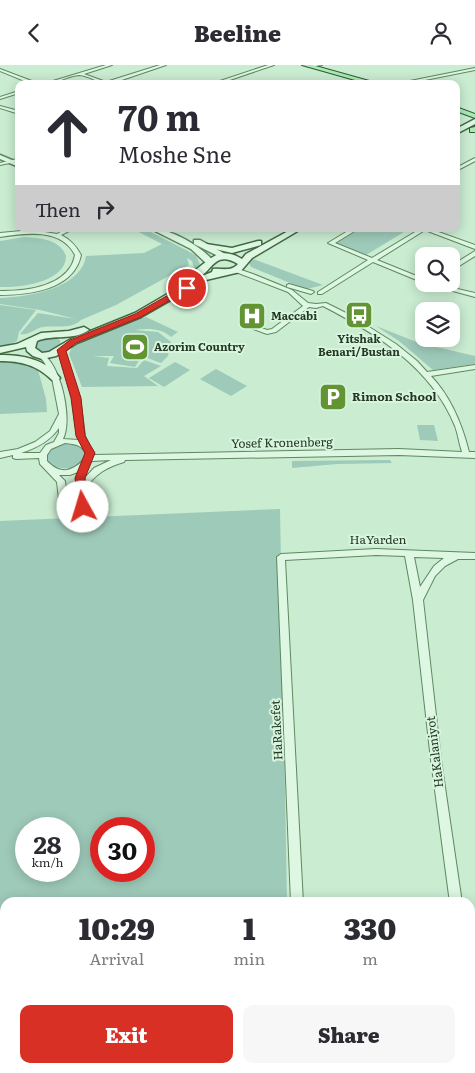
<!DOCTYPE html>
<style>
:root{--surface:#fff;--page:#f7f7f7;--text:#2b2b33;--muted:#7c7c81;--accent:#d93025}
body{margin:0;font-family:Literata,serif;background:var(--page);color:var(--text);height:100vh;display:flex;flex-direction:column;font-size:19px;white-space:nowrap}
*{box-sizing:border-box;margin:0}
p{font-size:16px;color:var(--muted)}
.icon{flex:none;width:28px;height:28px;fill:none;stroke:currentColor;stroke-width:2;stroke-linecap:round;stroke-linejoin:round}
.map{position:relative;flex:1;overflow:hidden}
.drawer{position:absolute;left:0px;top:832px;width:475px;height:176px;display:flex;flex-direction:column;background:var(--surface);border-radius:15px 15px 0 0;box-shadow:0 2px 12px #0003}
.drawer>*{flex:none}
.guide{position:absolute;left:15px;top:15px;width:445px;height:152px;border-radius:10px;box-shadow:0 2px 12px #0003;background:#fff;color:var(--text);overflow:hidden}
.buttons{position:absolute;left:415px;top:182px;display:grid;gap:10px}
.buttons a{display:grid;place-items:center;width:45px;height:45px;border-radius:10px;background:var(--surface);box-shadow:0 2px 12px #0003;font-size:25px}
.speed{position:absolute;left:15px;top:752px;display:flex;gap:10px;font-size:25px;font-weight:700;text-align:center}
.speed>*{display:grid;place-content:center;width:65px;height:65px;border-radius:50%;background:var(--surface);box-shadow:0 2px 12px #0003;line-height:1}
.speed small{font-size:12px;font-weight:400}
.speed .limit{border:8px solid #d22;background:#fff;color:#111}
.pin{position:absolute;display:grid;place-items:center;width:42px;height:42px;color:#fff;margin:-21px;border:2px solid #fff;border-radius:50%;box-shadow:0 1px 5px #0007}
.me{position:absolute;width:55px;margin:-28px;rotate:354deg;stroke-linejoin:round;filter:drop-shadow(0 0 4px #0008)}
.turn{display:flex;align-items:center;gap:18px;height:105px;padding:0 20px;font-size:22px}
.turn .icon{width:65px;height:65px;stroke-width:2.5}
.turn b{display:block;font-size:35px;line-height:42px}
.then{display:flex;align-items:center;height:48px;padding:0 20px;background:#0003;gap:10px;font-size:19px}
.eta{display:flex;justify-content:space-evenly;align-items:center;height:85px;text-align:center}
.eta b{font-size:30px;font-weight:800;line-height:35px}
.button{display:flex;gap:10px;margin-top:auto;padding:10px 20px}
.button a{flex:1;height:58px;border-radius:10px;background:var(--accent);color:#fff;font-size:20px;font-weight:800;line-height:58px;text-align:center}
.button a+a{background:var(--page);color:var(--text)}
header{display:flex;justify-content:space-between;align-items:center;height:65px;padding:0 20px;background:var(--surface);font-size:22px;font-weight:800}
.map>svg:first-child{display:block}
.green{fill:#9ecab9;fill-rule:evenodd}
.lines{fill:none;stroke-linecap:round;stroke-linejoin:round}
.minor-casing{stroke:#5f8860;stroke-width:2}
.tertiary-casing{stroke:#5f8860;stroke-width:3}
.secondary-casing{stroke:#426a42;stroke-width:3}
.primary-casing{stroke:#345633;stroke-width:2}
.minor{fill:#ddf7e2;fill-rule:evenodd}
.tertiary{fill:#ddf7e2;fill-rule:evenodd}
.secondary{fill:#ddf7e2;fill-rule:evenodd}
.primary{fill:#a5ecb3;fill-rule:evenodd}
.route{fill:#d93025;stroke:#8d1f18}
.labels{text-anchor:middle;stroke-width:4;stroke-linejoin:round;paint-order:stroke}
.far-poi-label{font-size:11px;font-weight:bold;fill:#223a22;stroke:#d9f4df;text-anchor:start}
.poi-label{font-size:12px;font-weight:bold;fill:#223a22;stroke:#d9f4df;text-anchor:start}
.street-label{font-size:12px;fill:#223a22;stroke:#d9f4df}
</style>
<header><svg class="icon" aria-label="back" viewBox="0 0 24 24"><path d="M15 5l-7 7 7 7"/></svg>Beeline<svg class="icon" aria-label="person" viewBox="0 0 24 24"><circle cx="12" cy="8" r="4"/><path d="M4 21q1-7 8-7t8 7"/></svg></header>
<div class="map">
<svg width="475" height="1008" viewBox="0 0 475 1008">
<rect width="100%" height="100%" fill="#caecd1"/>
<g class="green">
<path d="M 133,164 L 145,164 L 188,186 L 196,191 L 200,199 L 195,207 L 192,196 L 187,193 L 189,200 L 116,240 L 81,255 C 71,265 55,260 43,262 C 35,263 29,271 20,269 L 38,248 L 76,254 L 40,245 L 0,239 L 0,233 C 27,232 81,224 86,191 L 144,188 L 162,179 L 168,182 Z"/>
<path d="M 360,164 L 409,164 L 366,190 L 336,178 Z"/>
<path d="M 24,172 C 39,173 60,174 66,191 C 66,217 20,223 0,222 L 0,176 Z"/>
<path d="M 253,194 L 323,220 L 307,224 L 300,222 L 251,202 L 249,198 Z"/>
<path d="M 0,240 L 36,245 L 19,267 L 17,276 L 0,283 Z"/>
<path d="M 146,252 L 178,267 L 171,272 C 162,263 147,263 135,265 L 158,267 L 171,277 L 168,291 L 161,298 L 142,291 L 135,302 L 110,298 L 114,291 L 93,291 L 109,293 L 107,301 L 137,303 L 144,295 L 161,301 L 144,311 L 158,321 L 82,322 L 69,289 L 72,282 L 132,256 Z"/>
<path d="M 376,261 L 419,278 L 475,291 L 475,299 L 433,305 L 399,276 Z"/>
<path d="M 53,272 L 60,275 L 61,280 C 52,287 45,290 35,283 L 35,278 L 44,273 Z"/>
<path d="M 0,296 L 23,298 L 38,305 L 46,334 L 47,347 L 0,349 Z"/>
<path d="M 175,297 L 190,305 L 164,322 L 149,313 Z"/>
<path d="M 216,304 L 247,321 L 231,331 L 200,314 Z"/>
<path d="M 417,360 L 434,360 L 438,376 L 420,375 Z"/>
<path d="M 68,378 L 76,379 L 85,385 C 88,407 62,406 48,399 L 47,390 C 52,382 59,380 68,378 Z"/>
<path d="M 390,395 L 392,398 L 337,399 L 292,403 L 292,396 Z"/>
<path d="M 280,444 L 287,837 L 5,838 L 5,1004 L 290,1004 L 290,1008 L 0,1008 L 0,456 ZM 26,764 L 69,764 L 69,806 L 26,806 ZM 101,764 L 144,764 L 144,806 L 101,806 Z"/>
</g>
<g class="lines">
<g class="minor-casing">
<g id="minor">
<path d="M 106,0 L 112,0 L 84,9 L 106,17 L 160,0 L 166,0 L 110,19 C 99,19 88,10 79,10 C 67,11 56,19 43,19 Z"/>
<path d="M 268,0 L 274,0 L 218,19 L 211,19 Z"/>
<path d="M 308,0 L 322,0 L 309,2 L 307,1 Z"/>
<path d="M 475,3 L 475,5 L 405,19 L 395,19 Z"/>
<path d="M 0,4 L 37,18 L 38,19 L 32,19 L 0,6 Z"/>
<path d="M 19,26 L 19,28 L 0,34 L 0,32 Z"/>
<path d="M 0,41 L 19,46 L 19,49 L 0,43 Z"/>
<path d="M 475,93 L 475,96 L 456,106 L 456,103 Z"/>
<path d="M 17,94 L 19,94 L 19,96 L 0,100 L 0,98 Z"/>
<path d="M 66,164 L 73,164 L 61,170 C 71,175 76,181 81,190 C 80,194 79,198 77,201 C 64,226 25,230 0,230 L 0,226 C 23,226 58,223 71,201 C 73,198 74,194 75,190 C 61,163 26,168 0,172 L 0,168 L 32,165 L 57,169 Z"/>
<path d="M 351,164 L 358,164 L 335,178 L 372,193 L 420,164 L 430,164 L 475,180 L 475,184 L 425,165 L 377,195 L 424,214 L 424,218 L 373,197 L 322,229 L 318,229 L 318,227 L 368,195 L 328,178 Z"/>
<path d="M 475,186 L 475,191 L 451,206 L 451,201 Z"/>
<path d="M 235,203 L 253,209 L 292,225 L 308,238 L 316,239 L 326,238 L 350,250 L 396,279 L 417,296 L 427,307 L 475,300 L 475,304 L 431,311 C 451,332 462,359 469,387 L 475,387 L 475,393 L 399,390 L 125,395 L 124,397 C 107,402 95,409 85,424 L 87,442 L 86,444 L 64,446 L 60,443 L 57,417 L 40,399 L 39,393 L 16,394 L 13,393 L 13,390 L 0,393 L 0,387 L 18,384 L 35,377 L 50,366 L 59,349 L 52,313 L 44,297 L 38,290 L 41,288 C 61,298 73,355 63,374 L 79,375 L 77,371 L 72,333 L 58,285 L 61,283 L 64,285 L 80,333 L 85,371 L 94,390 L 399,384 L 462,387 C 459,378 458,369 455,361 C 431,302 377,269 323,241 L 316,243 L 309,242 L 276,267 L 267,269 L 251,263 L 251,261 L 253,260 L 267,265 L 272,264 L 303,241 L 288,227 L 233,206 L 233,204 ZM 59,363 L 59,368 L 54,377 L 46,380 L 40,388 L 21,388 C 37,383 50,376 59,363 ZM 65,378 C 75,379 85,380 86,392 C 74,406 61,411 47,396 L 47,390 L 51,384 ZM 111,395 L 94,403 L 84,414 L 88,401 L 92,396 ZM 78,407 L 76,413 L 79,439 L 68,440 L 65,416 L 59,410 L 70,410 Z"/>
<path d="M 289,219 L 313,226 L 314,227 L 311,229 L 287,222 L 287,220 Z"/>
<path d="M 427,219 L 436,219 L 475,228 L 475,232 Z"/>
<path d="M 376,484 L 475,488 L 475,494 L 458,494 L 445,501 L 435,511 L 423,535 L 441,695 L 462,838 L 450,838 L 431,695 L 413,535 L 405,491 L 376,490 L 285,495 L 303,838 L 291,838 L 277,492 L 281,489 ZM 414,492 L 444,493 L 434,501 L 420,522 Z"/>
<path d="M 470,943 L 475,945 L 475,996 L 470,993 Z"/>
</g>
</g>
<g class="tertiary-casing">
<g id="tertiary">
<path d="M 0,90 L 19,98 L 19,102 L 0,94 Z"/>
<path d="M 151,164 C 170,163 203,182 214,197 L 207,199 L 191,184 Z"/>
<path d="M 194,175 L 200,175 L 229,191 L 222,193 L 194,179 Z"/>
</g>
</g>
<g class="secondary-casing">
<g id="secondary">
<path d="M 475,54 L 475,59 L 456,69 L 456,64 Z"/>
<path d="M 292,164 L 301,164 L 252,193 L 240,207 L 206,215 L 141,252 L 77,278 L 56,291 L 42,294 L 33,291 L 27,286 L 26,282 L 0,288 L 0,282 L 17,279 L 41,268 L 69,266 L 84,262 L 89,265 C 74,276 53,269 37,276 L 35,283 L 42,288 L 49,287 L 71,274 L 135,248 L 188,217 L 212,207 L 213,204 C 222,203 231,207 238,199 C 210,182 212,216 190,213 L 190,209 C 209,197 217,179 242,194 L 246,189 Z"/>
<path d="M 258,176 L 261,176 L 261,180 L 232,188 L 202,181 L 206,179 L 232,183 Z"/>
<path d="M 0,290 C 23,290 45,294 60,313 L 58,315 L 52,315 C 37,300 21,296 0,296 Z"/>
</g>
</g>
<g class="primary-casing">
<g id="primary">
<path d="M 302,0 L 312,0 L 380,19 L 369,19 Z"/>
<path d="M 456,42 L 475,49 L 475,53 L 456,46 Z"/>
<path d="M 475,62 L 475,67 L 470,67 L 470,63 Z"/>
</g>
</g>
<use href="#minor" class="minor"/>
<use href="#tertiary" class="tertiary"/>
<use href="#secondary" class="secondary"/>
<use href="#primary" class="primary"/>
</g>
<path class="route" d="M 184,221 L 191,223 L 141,252 L 76,278 L 66,286 L 81,333 L 85,371 L 95,388 L 85,413 L 89,442 L 83,446 L 79,445 L 75,413 L 85,388 L 76,371 L 71,333 L 57,285 L 70,275 L 135,249 Z"/>
<defs>
<g id="bus-square" transform="scale(1.4375)"><rect x="-9" y="-9" width="18" height="18" rx="4" fill="#639433" stroke="#d9f4df"/><path d="M-5-6H5V4H4V6H2V4H-2V6H-4V4H-5ZM-3.5-4V0h7V-4ZM-3.5 1.2v1.5H-2V1.2ZM2 1.2v1.5H3.5V1.2Z" fill="#fff"/></g>
<g id="hospital-square" transform="scale(1.4375)"><rect x="-9" y="-9" width="18" height="18" rx="4" fill="#639433" stroke="#d9f4df"/><path d="M-5-5h3v3.5h4V-5h3V5h-3V1.5h-4V5h-3Z" fill="#fff"/></g>
<g id="stadium-square" transform="scale(1.4375)"><rect x="-9" y="-9" width="18" height="18" rx="4" fill="#639433" stroke="#d9f4df"/><path d="M0-5a6.5 5 0 1 0 0 10a6.5 5 0 1 0 0-10ZM-3.5-1.8h7v3.6h-7Z" fill="#fff"/></g>
<g id="parking-square" transform="scale(1.4375)"><rect x="-9" y="-9" width="18" height="18" rx="4" fill="#639433" stroke="#d9f4df"/><path d="M-3.5-5.5H1a3.5 3.5 0 0 1 0 7H-1V5.5H-3.5ZM-1-3.4V-.6H.8a1.4 1.4 0 0 0 0-2.8Z" fill="#fff"/></g>
</defs>
<g fill-rule="evenodd">
<use href="#bus-square" x="359" y="250"/>
<use href="#hospital-square" x="252" y="251"/>
<use href="#stadium-square" x="135" y="282"/>
<use href="#parking-square" x="333" y="332"/>
</g>
<g class="labels">
<g class="far-poi-label">
<text x="271" y="255">Maccabi</text>
<text x="359" y="278" text-anchor="middle">Yitshak<tspan x="359" dy="13">Benari/Bustan</tspan></text>
<text x="154" y="286">Azorim Country</text>
</g>
<g class="poi-label">
<text x="352" y="336">Rimon School</text>
</g>
<g class="street-label">
<text transform="translate(282 378) rotate(-1)" y="4">Yosef Kronenberg</text>
<text x="378" y="479">HaYarden</text>
<text transform="translate(277 665) rotate(-93)" y="4">HaRakefet</text>
<text transform="translate(435 687) rotate(-97)" y="4">HaKalaniyot</text>
</g>
</g>
</svg>
<div class="buttons">
<a><svg class="icon" aria-label="search" viewBox="0 0 24 24"><circle cx="10" cy="10" r="6"/><path d="M15 15l6 6"/></svg></a>
<a><svg class="icon" aria-label="layers" viewBox="0 0 24 24"><path d="M12 4l9 5-9 5-9-5zM3 14l9 5 9-5"/></svg></a>
</div>
<div class="speed"><div>28<small>km/h</small></div><div class="limit">30</div></div>
<div class="pin" style="left:187px;top:223px;background:#d93025"><svg class="icon" aria-label="arrive" viewBox="0 0 24 24"><path d="M6 21V4h12l-3 4 3 4H6"/></svg></div>
<svg class="me" style="left:83px;top:442px" viewBox="-20 -20 40 40"><circle r="19" fill="#fff"/><path d="M0-13L10 11 0 6-10 11z" fill="#d93025"/></svg>
<div class="guide">
<div class="turn"><svg class="icon" aria-label="ahead" viewBox="0 0 24 24"><path d="M12 20V5M6 11l6-6 6 6"/></svg><div><b>70 m</b>Moshe Sne</div></div>
<div class="then">Then<svg class="icon" aria-label="right" viewBox="0 0 24 24"><path d="M7 20v-9h11M14 6l5 5-5 5"/></svg></div>
</div>
<section class="drawer">
<div class="eta">
<div><b>10:29</b><p>Arrival</p></div>
<div><b>1</b><p>min</p></div>
<div><b>330</b><p>m</p></div>
</div>
<div class="button"><a>Exit</a><a>Share</a></div>
</section>
</div>
